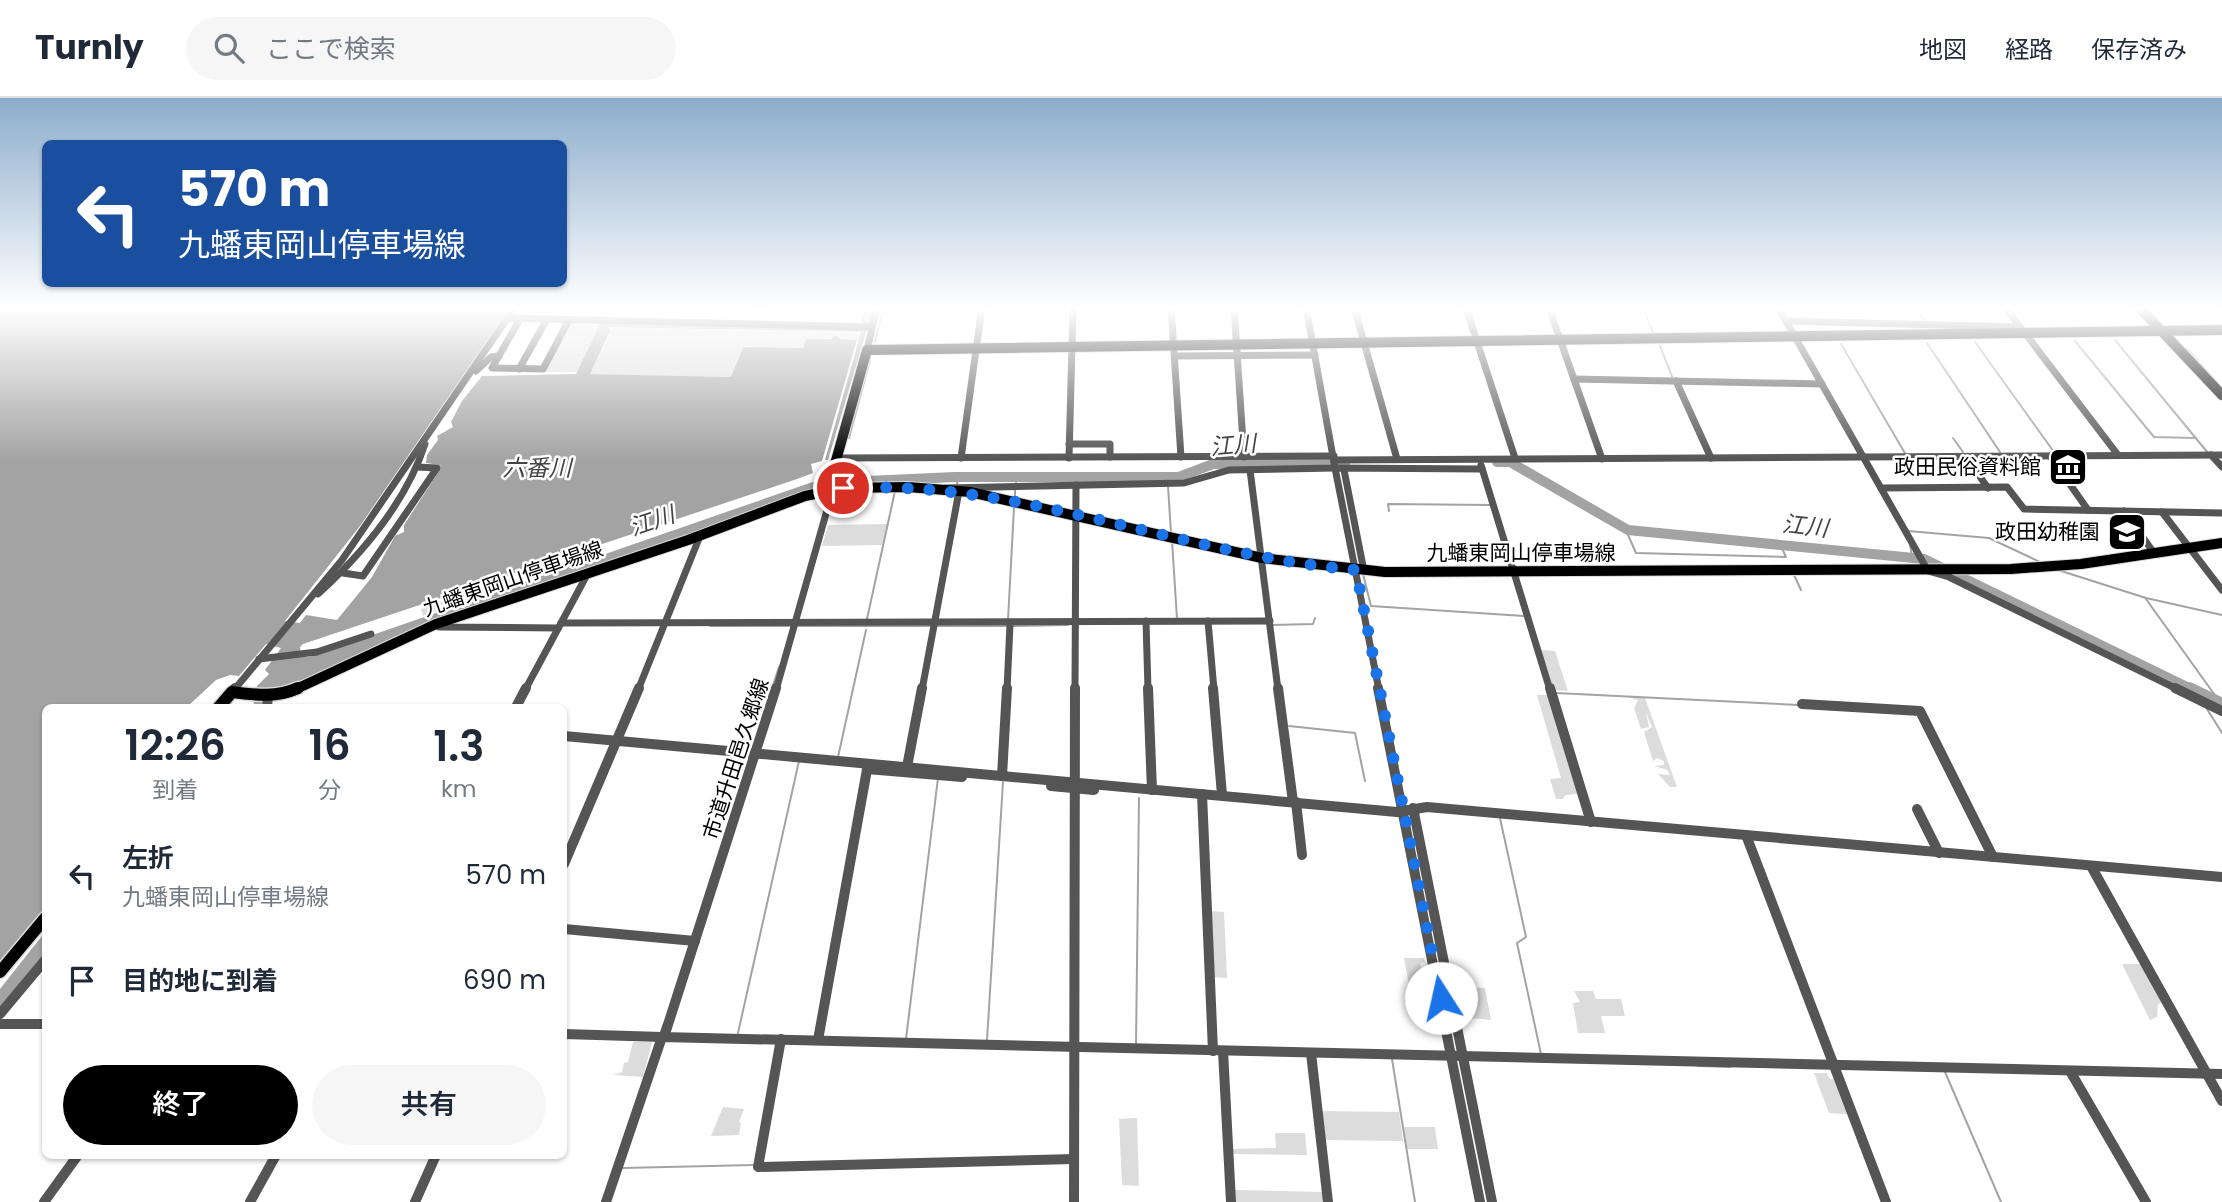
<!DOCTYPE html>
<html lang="ja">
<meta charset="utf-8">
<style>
:root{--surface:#fff;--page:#f6f6f7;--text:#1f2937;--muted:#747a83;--line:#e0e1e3;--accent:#000}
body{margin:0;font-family:Poppins,"Noto Sans JP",sans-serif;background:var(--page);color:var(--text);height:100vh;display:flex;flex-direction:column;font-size:26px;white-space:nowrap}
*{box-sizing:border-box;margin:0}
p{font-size:23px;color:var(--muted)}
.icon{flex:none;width:38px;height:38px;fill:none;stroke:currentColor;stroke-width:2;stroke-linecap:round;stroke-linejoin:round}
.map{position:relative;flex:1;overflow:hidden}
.sheet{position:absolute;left:42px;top:606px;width:525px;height:455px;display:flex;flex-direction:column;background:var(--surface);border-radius:10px;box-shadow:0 2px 5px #0004}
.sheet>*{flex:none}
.top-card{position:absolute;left:42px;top:42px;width:525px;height:147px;border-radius:10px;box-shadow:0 2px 5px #0004;background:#1a4fa0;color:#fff;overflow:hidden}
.pin{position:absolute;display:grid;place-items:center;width:60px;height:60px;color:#fff;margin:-30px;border:4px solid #fff;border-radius:50%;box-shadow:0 2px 7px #0007}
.me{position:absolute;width:77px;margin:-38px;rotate:350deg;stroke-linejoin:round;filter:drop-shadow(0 0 5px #0008)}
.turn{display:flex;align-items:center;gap:24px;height:147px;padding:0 21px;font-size:32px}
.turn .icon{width:91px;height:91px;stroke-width:2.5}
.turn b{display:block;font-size:49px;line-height:60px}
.eta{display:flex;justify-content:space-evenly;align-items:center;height:119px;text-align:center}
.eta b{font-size:42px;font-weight:600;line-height:49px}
.button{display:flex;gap:14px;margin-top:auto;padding:14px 21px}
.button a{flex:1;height:80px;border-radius:42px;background:var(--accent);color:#fff;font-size:28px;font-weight:600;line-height:80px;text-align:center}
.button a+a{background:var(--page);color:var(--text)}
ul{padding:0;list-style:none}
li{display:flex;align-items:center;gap:21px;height:105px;padding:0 21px}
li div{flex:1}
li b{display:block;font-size:26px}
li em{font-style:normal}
header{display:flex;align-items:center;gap:42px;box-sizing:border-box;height:98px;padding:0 35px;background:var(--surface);border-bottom:2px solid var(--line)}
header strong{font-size:33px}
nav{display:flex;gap:38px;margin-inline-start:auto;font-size:24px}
.search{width:490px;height:63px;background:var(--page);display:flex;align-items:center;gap:18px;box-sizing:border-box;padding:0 24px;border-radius:38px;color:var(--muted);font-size:26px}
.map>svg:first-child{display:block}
.green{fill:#dcdcdc}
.water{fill:#a3a3a3}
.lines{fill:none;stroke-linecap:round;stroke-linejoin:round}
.stream{stroke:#a3a3a3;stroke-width:2}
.river-far1{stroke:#a3a3a3;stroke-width:10}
.river{stroke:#a3a3a3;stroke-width:12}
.major-far1-casing{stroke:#dbdbdb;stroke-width:12}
.major-casing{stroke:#dbdbdb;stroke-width:15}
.minor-far1{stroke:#555;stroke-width:7}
.minor{stroke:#555;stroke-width:10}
.major-far1{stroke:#000;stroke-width:10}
.major{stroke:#000;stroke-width:12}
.route{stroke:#1a73e8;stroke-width:12;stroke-dasharray:0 21.6}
.labels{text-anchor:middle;stroke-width:5;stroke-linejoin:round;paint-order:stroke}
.poi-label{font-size:21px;fill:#000;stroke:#fff;text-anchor:end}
.street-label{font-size:21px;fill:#000;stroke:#fff}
.water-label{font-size:23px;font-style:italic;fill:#444;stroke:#fff}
</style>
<header>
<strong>Turnly</strong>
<div class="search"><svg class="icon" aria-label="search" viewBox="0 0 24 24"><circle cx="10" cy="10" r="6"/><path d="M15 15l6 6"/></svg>ここで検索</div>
<nav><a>地図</a><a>経路</a><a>保存済み</a></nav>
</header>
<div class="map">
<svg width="2222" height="1104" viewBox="0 0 2222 1104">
<rect width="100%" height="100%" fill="#fff"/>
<g class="green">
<path d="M 661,209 L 857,209 L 855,215 L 659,212 Z"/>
<path d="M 1781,209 L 1886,210 L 1890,216 L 1784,214 Z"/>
<path d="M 574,224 L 601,224 L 577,274 L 544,274 L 569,226 Z"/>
<path d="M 613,229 L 861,235 L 859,242 L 842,241 L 838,236 L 832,240 L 806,241 L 803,250 L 743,248 L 731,279 L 590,276 Z"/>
<path d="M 887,426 L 882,447 L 822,448 L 828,427 Z"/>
<path d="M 515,478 L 518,485 L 423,518 L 421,511 Z"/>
<path d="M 1539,552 L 1555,553 L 1568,593 L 1552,592 Z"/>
<path d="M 1537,597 L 1549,597 L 1579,696 L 1565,697 L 1563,701 L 1556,701 L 1550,681 L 1561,680 Z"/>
<path d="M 1627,599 L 1645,600 L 1677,689 L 1670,689 L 1658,676 L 1670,677 L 1667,672 L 1655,668 L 1664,667 L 1664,663 L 1657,660 L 1653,663 L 1644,634 L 1652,629 L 1646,615 L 1649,629 L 1641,631 L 1634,610 L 1638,602 Z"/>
<path d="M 1209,813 L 1224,814 L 1227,880 L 1211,879 Z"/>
<path d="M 1404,860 L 1424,860 L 1425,864 L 1420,865 L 1424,884 L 1429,885 L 1430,889 L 1425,889 L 1426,899 L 1435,899 L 1433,908 L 1413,908 Z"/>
<path d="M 2122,866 L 2144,866 L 2165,904 L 2158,906 L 2157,919 L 2150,922 Z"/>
<path d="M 1453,889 L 1485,890 L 1491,922 L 1459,919 Z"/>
<path d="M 1574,893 L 1593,893 L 1596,901 L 1621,901 L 1625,918 L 1601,918 L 1605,935 L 1578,935 L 1573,905 L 1580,904 Z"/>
<path d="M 633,944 L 652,944 L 643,979 L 613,977 L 622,974 L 624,965 L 628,964 Z"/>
<path d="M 1814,975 L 1827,975 L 1830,981 L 1834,981 L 1847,1016 L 1829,1015 Z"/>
<path d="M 723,1009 L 744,1011 L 739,1024 L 741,1025 L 739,1037 L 711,1038 Z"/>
<path d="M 1319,1013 L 1399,1014 L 1403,1043 L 1322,1042 Z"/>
<path d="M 1137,1020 L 1139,1088 L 1122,1087 L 1119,1021 Z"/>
<path d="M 1404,1029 L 1435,1029 L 1438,1051 L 1407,1051 Z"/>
<path d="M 1275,1035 L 1305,1035 L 1307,1057 L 1232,1056 L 1231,1051 L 1276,1050 Z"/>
<path d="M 1234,1092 L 1324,1094 L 1325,1104 L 1234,1104 Z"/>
</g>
<g class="water">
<path d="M 0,209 L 510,209 L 360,428 L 285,523 L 300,525 L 306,517 L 337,522 L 372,479 L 395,438 L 404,434 L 404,427 L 441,370 L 440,367 L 426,365 L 427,357 L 438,342 L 437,338 L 453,329 L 451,324 L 462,303 L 482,278 L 576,276 L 601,224 L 867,231 L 828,362 L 825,362 L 861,234 L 606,229 L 611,231 L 590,276 L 731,279 L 743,249 L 803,250 L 806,241 L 831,241 L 836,237 L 841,241 L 857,242 L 822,363 L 811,366 L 813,375 L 797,381 L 303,546 L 300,549 L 301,559 L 309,559 L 827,379 L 825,389 L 443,522 L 298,588 L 262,600 L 262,609 L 253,609 L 257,588 L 269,576 L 265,572 L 281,550 L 266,546 L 239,578 L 230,577 L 216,582 L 187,609 L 46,609 L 45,811 L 0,866 Z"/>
<path d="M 45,834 L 45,858 L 0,912 L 0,891 Z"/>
</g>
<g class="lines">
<g class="stream">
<path d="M 1468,209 L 1547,209"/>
<path d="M 1552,209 L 1657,209"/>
<path d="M 1915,209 L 1927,225"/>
<path d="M 2219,209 L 2222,212"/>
<path d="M 1643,210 L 1654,237"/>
<path d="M 521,212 L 524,209"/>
<path d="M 2115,242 L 2208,355"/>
<path d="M 2075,243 L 2154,339 L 2196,340"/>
<path d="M 875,244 L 882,215 L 892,215 L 893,209"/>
<path d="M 1975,244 L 2054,354"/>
<path d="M 1927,245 L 2000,354"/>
<path d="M 1841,246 L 1906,357"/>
<path d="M 1660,248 L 1673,281"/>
<path d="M 2187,251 L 2219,287"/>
<path d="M 849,340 L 870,262"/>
<path d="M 1953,340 L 1963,354"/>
<path d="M 1016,380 L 1016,384"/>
<path d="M 1073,381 L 1074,384"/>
<path d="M 957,386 L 958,379"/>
<path d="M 1168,388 L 1171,435"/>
<path d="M 1015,390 L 1015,400"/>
<path d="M 1389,413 L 1388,406 L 1491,407"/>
<path d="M 1625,430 L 1636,455 L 1786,459 L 1780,446"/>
<path d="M 1908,433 L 1989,440 L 2040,464"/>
<path d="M 1172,442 L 1177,521"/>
<path d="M 1910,447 L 1912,458"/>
<path d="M 2058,472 L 2146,500 L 2222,517"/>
<path d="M 1363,476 L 1371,508 L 1524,518"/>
<path d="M 1794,477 L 1801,492"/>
<path d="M 2146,501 L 2214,596"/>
<path d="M 867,521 L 895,393"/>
<path d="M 1008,522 L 1014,409"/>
<path d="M 1272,527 L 1313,526 L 1315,520"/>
<path d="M 710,528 L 792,528"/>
<path d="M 798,528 L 932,528"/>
<path d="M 938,528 L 1006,528"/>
<path d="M 1011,528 L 1068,527"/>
<path d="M 773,587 L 779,569"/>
<path d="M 1556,595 L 1798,607"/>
<path d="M 2216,598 L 2221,605"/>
<path d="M 2207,611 L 2222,635"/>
<path d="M 1289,628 L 1355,635 L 1365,683"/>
<path d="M 838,659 L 866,532"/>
<path d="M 1500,720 L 1526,839 L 1517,845 L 1541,956"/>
<path d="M 738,935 L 799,663"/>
<path d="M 660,936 L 664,925"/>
<path d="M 906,941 L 938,680"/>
<path d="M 987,942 L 1003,684"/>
<path d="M 1136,947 L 1139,700"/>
<path d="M 1392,961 L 1415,1104"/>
<path d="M 1698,968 L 1731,969"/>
<path d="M 1945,974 L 2001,1104"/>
<path d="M 623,1070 L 754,1067"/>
</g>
<g class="river-far1">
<path d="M 867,223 L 871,209"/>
<path d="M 1497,364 L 1510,364 L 1628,432 L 1924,461 L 2193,592"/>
<path d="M 823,385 L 955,379 L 1179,379 L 1213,366 L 1345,365"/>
</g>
<path class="river" d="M 2189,590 L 2222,606"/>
<g class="major-far1-casing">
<g id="major-far1">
<path d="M 2139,209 L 2222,297"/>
<path d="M 828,391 L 867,252 L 2222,232"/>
<path d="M 294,592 L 436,526 L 688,442 L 805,398 L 843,390 L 908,389 L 970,394 L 1262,460 L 1385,474 L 2011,471 L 2081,466 L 2222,445"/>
</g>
</g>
<g class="major-casing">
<g id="major">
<path d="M 219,609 L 232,594 C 256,597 276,600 298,590"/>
<path d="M 0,874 L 46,819"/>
</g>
</g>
<g class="minor-far1">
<path d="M 1171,209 L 1181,359"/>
<path d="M 1234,209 L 1244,359"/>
<path d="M 1354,209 L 1397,361"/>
<path d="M 1778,209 L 1928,473 L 1949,479 L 2179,592"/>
<path d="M 2005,209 L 2118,357"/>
<path d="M 1466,210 L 1515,360"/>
<path d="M 1549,210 L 1602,361"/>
<path d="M 507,220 L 872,229"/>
<path d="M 520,221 L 492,270 L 543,271 L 569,222"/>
<path d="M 1786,223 L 2020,229"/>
<path d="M 867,252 L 877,209"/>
<path d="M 1175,258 L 1315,257"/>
<path d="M 519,271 L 547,221"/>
<path d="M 476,273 L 491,259 L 499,258"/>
<path d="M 1574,281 L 1822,286"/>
<path d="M 1676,283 L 1711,360"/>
<path d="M 1069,346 L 1110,346 L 1110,359"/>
<path d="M 2211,357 L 2222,369"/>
<path d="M 2050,358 L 2088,412"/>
<path d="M 1966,359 L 1988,390"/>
<path d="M 836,360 L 1334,358"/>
<path d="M 961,360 L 982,209"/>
<path d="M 1069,360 L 1073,209"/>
<path d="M 1335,362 L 2222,357"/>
<path d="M 1481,367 L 1550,592"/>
<path d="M 1250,372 L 1278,592"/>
<path d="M 1344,372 L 1364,473"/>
<path d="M 946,390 L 1184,385 L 1229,372 L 1335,370 L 1306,209"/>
<path d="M 1881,390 L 2007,389 L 2024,411 L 2222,415"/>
<path d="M 2124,413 L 2154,455"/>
<path d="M 2162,414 L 2222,492"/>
<path d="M 343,475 L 363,478 L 437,370 L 417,369"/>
<path d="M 318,496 C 363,455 406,404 425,346"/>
<path d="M 1146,523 L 1148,592"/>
<path d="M 1208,523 L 1214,592"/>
<path d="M 561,525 L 1270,523"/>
<path d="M 436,526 L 439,529 L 558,530"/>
<path d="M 259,561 L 317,554 L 371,536"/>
<path d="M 234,592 L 342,462 L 515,209"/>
<path d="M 525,592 L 588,475"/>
<path d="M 638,592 L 700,438"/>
<path d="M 776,592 L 833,391"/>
<path d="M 922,592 L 959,393"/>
<path d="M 1007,592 L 1010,526"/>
<path d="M 1075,592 L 1076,387"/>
<path d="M 1379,592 L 1335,370 L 1482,371"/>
</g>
<g class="minor">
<path d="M 1148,590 L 1152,692"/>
<path d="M 1213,590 L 1222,697"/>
<path d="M 1278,590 L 1293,704"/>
<path d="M 1378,590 L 1480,1104"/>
<path d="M 1550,590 L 1591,724"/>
<path d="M 2175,590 L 2222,613"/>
<path d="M 232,594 L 235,590"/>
<path d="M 1802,606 L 1920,613 L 1993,759"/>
<path d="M 267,609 L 268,598"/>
<path d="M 516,609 L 526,590"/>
<path d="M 564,638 L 1397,714 L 1427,709 L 2222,779"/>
<path d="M 907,669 L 922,590"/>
<path d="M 867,671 L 962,679"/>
<path d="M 1002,678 L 1007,590"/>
<path d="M 1051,688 L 1094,692"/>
<path d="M 1202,696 L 1213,953"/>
<path d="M 1296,704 L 1302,757"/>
<path d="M 1413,710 L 1492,1104"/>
<path d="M 1917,711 L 1939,755"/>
<path d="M 1746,737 L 1886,1104"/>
<path d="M 564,766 L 639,590"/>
<path d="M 2091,768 L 2222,1003"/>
<path d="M 564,831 L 695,843"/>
<path d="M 0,916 L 46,861"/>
<path d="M 0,926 L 46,926"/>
<path d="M 564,936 L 662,939"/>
<path d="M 664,939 L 776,590"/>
<path d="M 781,941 L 758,1069 L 1074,1061"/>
<path d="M 818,942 L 868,666"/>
<path d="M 1223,953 L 1231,1104"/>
<path d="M 1311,955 L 1328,1104"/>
<path d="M 2070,973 L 2146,1104"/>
<path d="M 44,1104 L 78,1057"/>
<path d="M 250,1104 L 276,1057"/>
<path d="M 415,1104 L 436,1057"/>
<path d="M 606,1104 L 662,939 L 2222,976"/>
<path d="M 1074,1104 L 1075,590"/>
</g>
<use href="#major-far1" class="major-far1"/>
<use href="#major" class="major"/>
</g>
<linearGradient id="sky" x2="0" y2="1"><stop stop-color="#8cadcc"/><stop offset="0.58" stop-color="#fff"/><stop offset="1" stop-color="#fff" stop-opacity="0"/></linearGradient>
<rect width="2222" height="363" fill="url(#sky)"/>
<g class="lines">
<path class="route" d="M 843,390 C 1019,381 1183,457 1356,472 L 1441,900"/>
</g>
<defs>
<g id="museum-square" transform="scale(2.0125)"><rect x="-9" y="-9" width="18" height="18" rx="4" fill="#000" stroke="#fff"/><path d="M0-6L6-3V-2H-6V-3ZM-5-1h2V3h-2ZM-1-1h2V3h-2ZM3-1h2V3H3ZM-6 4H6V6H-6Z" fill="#fff"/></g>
<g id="school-square" transform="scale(2.0125)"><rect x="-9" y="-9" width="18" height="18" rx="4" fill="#000" stroke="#fff"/><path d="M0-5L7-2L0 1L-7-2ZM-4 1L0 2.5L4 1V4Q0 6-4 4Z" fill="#fff"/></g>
</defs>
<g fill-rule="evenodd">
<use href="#museum-square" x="2068" y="369"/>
<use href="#school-square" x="2127" y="434"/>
</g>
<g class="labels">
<g class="poi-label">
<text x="2041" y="376">政田民俗資料館</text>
<text x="2100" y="441">政田幼稚園</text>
</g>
<g class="street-label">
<text x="1521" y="462">九蟠東岡山停車場線</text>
<text transform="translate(513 481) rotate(-19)" y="7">九蟠東岡山停車場線</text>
<text transform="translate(736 661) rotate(-72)" y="7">市道升田邑久郷線</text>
</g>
<g class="water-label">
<text transform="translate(1233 347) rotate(-5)" y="8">江川</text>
<text x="537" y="378">六番川</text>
<text transform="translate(652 423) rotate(-19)" y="8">江川</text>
<text transform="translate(1805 428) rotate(6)" y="8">江川</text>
</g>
</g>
</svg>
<div class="pin" style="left:843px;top:390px;background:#d93025"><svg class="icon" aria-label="arrive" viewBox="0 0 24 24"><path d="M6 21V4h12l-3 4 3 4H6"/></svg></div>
<svg class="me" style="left:1441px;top:900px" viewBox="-20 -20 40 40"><circle r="19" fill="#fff"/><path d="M0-13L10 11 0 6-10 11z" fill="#1a73e8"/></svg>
<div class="top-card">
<div class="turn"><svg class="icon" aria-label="left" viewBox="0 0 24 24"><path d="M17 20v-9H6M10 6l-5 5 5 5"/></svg><div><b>570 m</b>九蟠東岡山停車場線</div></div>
</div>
<section class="sheet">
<div class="eta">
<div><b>12:26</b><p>到着</p></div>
<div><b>16</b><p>分</p></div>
<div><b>1.3</b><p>km</p></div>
</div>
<ul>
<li><svg class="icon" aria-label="left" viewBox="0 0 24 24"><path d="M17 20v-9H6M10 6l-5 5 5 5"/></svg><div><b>左折</b><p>九蟠東岡山停車場線</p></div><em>570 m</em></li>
<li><svg class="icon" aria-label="arrive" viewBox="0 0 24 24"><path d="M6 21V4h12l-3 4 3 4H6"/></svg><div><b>目的地に到着</b></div><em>690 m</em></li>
</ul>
<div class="button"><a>終了</a><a>共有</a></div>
</section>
</div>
